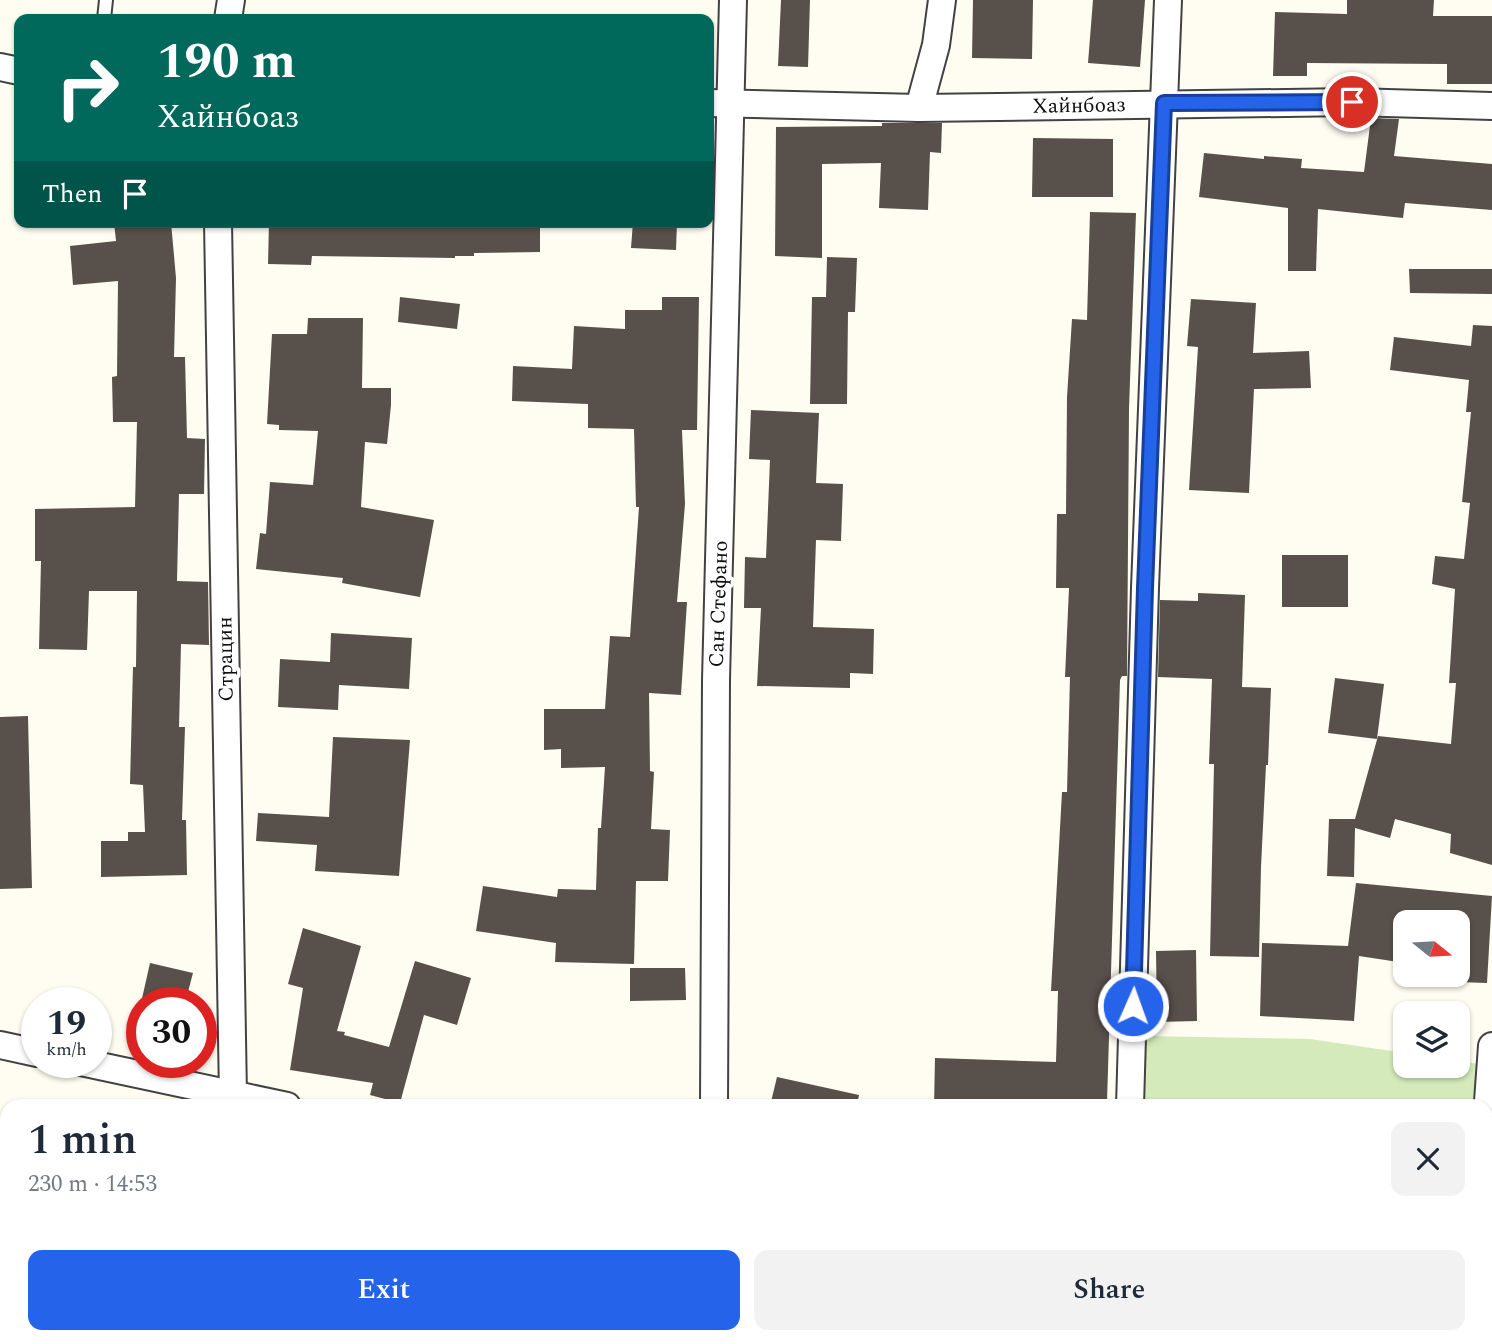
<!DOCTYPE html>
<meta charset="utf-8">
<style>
:root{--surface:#fff;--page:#f2f2f3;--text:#1f2937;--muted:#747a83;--accent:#2563eb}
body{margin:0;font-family:Spectral,serif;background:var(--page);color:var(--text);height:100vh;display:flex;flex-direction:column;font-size:26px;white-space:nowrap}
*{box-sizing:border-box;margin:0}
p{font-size:23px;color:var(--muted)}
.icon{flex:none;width:38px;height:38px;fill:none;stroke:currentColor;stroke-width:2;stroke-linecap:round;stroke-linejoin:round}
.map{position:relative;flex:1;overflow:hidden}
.sheet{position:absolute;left:0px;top:1099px;width:1493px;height:245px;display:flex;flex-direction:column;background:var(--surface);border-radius:21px 21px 0 0;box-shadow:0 2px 5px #0004}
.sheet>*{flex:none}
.hud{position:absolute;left:14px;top:14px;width:700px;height:214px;border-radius:14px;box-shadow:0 2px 5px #0004;background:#00695c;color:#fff;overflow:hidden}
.needle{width:46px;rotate:108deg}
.buttons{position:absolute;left:1393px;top:910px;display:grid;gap:14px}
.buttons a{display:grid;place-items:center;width:77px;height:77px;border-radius:14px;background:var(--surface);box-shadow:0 2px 5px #0004;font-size:35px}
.speed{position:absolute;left:21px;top:987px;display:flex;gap:14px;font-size:35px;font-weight:700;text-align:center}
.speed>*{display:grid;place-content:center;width:91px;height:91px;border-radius:50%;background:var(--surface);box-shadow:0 2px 5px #0004;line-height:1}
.speed small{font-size:18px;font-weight:400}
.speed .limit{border:10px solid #d22;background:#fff;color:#111}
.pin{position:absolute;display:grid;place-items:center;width:60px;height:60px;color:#fff;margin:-30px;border:4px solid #fff;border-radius:50%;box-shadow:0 2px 7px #0007}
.me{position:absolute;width:77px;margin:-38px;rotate:2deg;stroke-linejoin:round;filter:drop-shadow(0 0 5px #0008)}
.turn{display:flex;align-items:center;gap:24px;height:147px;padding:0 28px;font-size:32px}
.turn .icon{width:91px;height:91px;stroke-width:2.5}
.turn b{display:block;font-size:49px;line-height:60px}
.then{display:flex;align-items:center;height:66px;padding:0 28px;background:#0003;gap:14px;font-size:26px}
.round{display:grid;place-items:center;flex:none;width:74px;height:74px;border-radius:14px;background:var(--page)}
.summary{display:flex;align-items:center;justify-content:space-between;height:119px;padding:0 28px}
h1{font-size:42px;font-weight:600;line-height:52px}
.primary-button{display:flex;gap:14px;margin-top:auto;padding:14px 28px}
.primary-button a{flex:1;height:80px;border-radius:14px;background:var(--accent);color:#fff;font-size:28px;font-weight:600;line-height:80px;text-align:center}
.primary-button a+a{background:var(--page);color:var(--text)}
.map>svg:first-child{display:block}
.green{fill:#d4eaba}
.building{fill:#58504b}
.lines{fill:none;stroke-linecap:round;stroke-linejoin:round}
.service-casing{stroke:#424242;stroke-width:16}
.minor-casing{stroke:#424242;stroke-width:30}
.service{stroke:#fff;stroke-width:12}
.minor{stroke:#fff;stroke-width:26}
.route-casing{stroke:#184099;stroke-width:18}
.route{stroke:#2563eb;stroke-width:12}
.labels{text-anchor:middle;stroke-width:7;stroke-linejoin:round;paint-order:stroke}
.street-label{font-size:21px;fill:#0f0f0f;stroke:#fff}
</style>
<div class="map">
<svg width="1492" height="1344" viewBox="0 0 1492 1344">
<rect width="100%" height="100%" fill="#fffcf1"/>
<path class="green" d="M 1146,1036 L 1310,1039 L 1405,1053 L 1405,1066 L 1458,1066 L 1458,1061 L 1478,1064 L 1476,1106 L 1144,1106 Z"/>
<g class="building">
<path d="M 781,0 L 810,0 L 808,67 L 778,66 Z"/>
<path d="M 973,0 L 1033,0 L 1032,59 L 972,58 Z"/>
<path d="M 1093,0 L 1145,0 L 1140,67 L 1088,63 Z"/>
<path d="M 1347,0 L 1434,0 L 1433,16 L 1492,16 L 1492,84 L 1447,84 L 1447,64 L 1307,63 L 1307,76 L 1273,76 L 1275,12 L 1347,14 Z"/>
<path d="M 1371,118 L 1399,119 L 1394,156 L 1492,164 L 1492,210 L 1405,203 L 1403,218 L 1318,209 L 1316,271 L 1288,271 L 1288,208 L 1199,197 L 1204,153 L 1264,159 L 1264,156 L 1302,159 L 1301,168 L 1364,172 Z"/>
<path d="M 882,123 L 942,123 L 941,153 L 930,152 L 928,210 L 879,208 L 881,163 L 822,164 L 822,258 L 775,256 L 776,127 L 882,126 Z"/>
<path d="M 1033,138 L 1113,139 L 1113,197 L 1032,197 Z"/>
<path d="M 1090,212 L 1136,213 L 1129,409 L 1127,676 L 1122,676 L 1120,680 L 1107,1102 L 1012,1099 L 1011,1106 L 934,1106 L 935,1058 L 1056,1062 L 1058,991 L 1051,991 L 1062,792 L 1067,792 L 1070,677 L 1065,677 L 1069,588 L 1056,588 L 1057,514 L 1066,514 L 1067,397 L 1072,319 L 1087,320 Z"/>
<path d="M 114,222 L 171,222 L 176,278 L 174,357 L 185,357 L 187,438 L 205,439 L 204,494 L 179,494 L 177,581 L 208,582 L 209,645 L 181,644 L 179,727 L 185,727 L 182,820 L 186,820 L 187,875 L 101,877 L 101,841 L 128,841 L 128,832 L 145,832 L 143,785 L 130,784 L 133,667 L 136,667 L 137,591 L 89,591 L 87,650 L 39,649 L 41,561 L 35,561 L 35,509 L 135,507 L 137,422 L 113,422 L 112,377 L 117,376 L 118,281 L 73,285 L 70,246 L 116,241 Z"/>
<path d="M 269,222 L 540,222 L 540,252 L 474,253 L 474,256 L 455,256 L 455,258 L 312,256 L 311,265 L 268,264 Z"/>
<path d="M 633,222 L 677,222 L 676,250 L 631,248 Z"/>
<path d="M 827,257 L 857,258 L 855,312 L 848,312 L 847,404 L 810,404 L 812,297 L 826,297 Z"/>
<path d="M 1409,269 L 1492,269 L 1492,294 L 1410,293 Z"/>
<path d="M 400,297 L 460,304 L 457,329 L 398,322 Z"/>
<path d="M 662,297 L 699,297 L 697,430 L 682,430 L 685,504 L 677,602 L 687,602 L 681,695 L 649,693 L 650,771 L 654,772 L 651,829 L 670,830 L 668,881 L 636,881 L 634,964 L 555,962 L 556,943 L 476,931 L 483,886 L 557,897 L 558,889 L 596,890 L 598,828 L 601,828 L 605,767 L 561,768 L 561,749 L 544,750 L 544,709 L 605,709 L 610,636 L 630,637 L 639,507 L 636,507 L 634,429 L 588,428 L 588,404 L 512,401 L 513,366 L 572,369 L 574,326 L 625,329 L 625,310 L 662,310 Z"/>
<path d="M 1191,299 L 1256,303 L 1253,353 L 1309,351 L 1311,388 L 1254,389 L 1249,493 L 1189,490 L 1198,347 L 1187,346 Z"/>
<path d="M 308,318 L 363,318 L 362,388 L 391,388 L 391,405 L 387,444 L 365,442 L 361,507 L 434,520 L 420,597 L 342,583 L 343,578 L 256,569 L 260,533 L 266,534 L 270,482 L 313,485 L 318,431 L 279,430 L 279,425 L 267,424 L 272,334 L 307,334 Z"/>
<path d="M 1473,325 L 1492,326 L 1492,865 L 1450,853 L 1451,834 L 1395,819 L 1390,838 L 1355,828 L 1354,877 L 1327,876 L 1329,819 L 1355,819 L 1378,736 L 1451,744 L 1456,683 L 1449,683 L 1455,589 L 1432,584 L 1435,556 L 1464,559 L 1470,503 L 1462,502 L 1471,412 L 1466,412 L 1469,380 L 1390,370 L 1394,337 L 1471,346 Z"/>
<path d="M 751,410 L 819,413 L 816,483 L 843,484 L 841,541 L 816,540 L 813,627 L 874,629 L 873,674 L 850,673 L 850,688 L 757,686 L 761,608 L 744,608 L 745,557 L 766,558 L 770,460 L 749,459 Z"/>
<rect x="1282" y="555" width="66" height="52"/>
<path d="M 1198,593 L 1245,595 L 1242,687 L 1271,688 L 1268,765 L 1266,765 L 1261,867 L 1259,957 L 1210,956 L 1214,764 L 1209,764 L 1212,679 L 1158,677 L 1160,600 L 1198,601 Z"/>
<path d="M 331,633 L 412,638 L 409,689 L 339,685 L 338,710 L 278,707 L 280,659 L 330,662 Z"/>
<path d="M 1335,678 L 1384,684 L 1377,739 L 1328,733 Z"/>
<path d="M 28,716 L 32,888 L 0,889 L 0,717 Z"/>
<path d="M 333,737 L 410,740 L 399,876 L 315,871 L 317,845 L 256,841 L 258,813 L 329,817 Z"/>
<path d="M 1356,883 L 1492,896 L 1487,983 L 1458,982 L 1458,922 L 1405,922 L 1405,963 L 1359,956 L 1354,1021 L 1260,1016 L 1262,943 L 1348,946 Z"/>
<path d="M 303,928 L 361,946 L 337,1031 L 345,1032 L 344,1035 L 389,1047 L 415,961 L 471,978 L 457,1025 L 424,1015 L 400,1103 L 370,1095 L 373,1083 L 290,1070 L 303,988 L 288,984 Z"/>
<path d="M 1196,950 L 1197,1021 L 1157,1022 L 1156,951 Z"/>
<path d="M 150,963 L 193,973 L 185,1003 L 141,1003 Z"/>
<path d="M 630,968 L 685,968 L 686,1000 L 630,1001 Z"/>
<path d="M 777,1077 L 859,1095 L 857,1106 L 770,1106 Z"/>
</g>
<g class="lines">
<g class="service-casing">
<path id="service" d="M 104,19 L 106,0"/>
</g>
<g class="minor-casing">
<g id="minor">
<path d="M 228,19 L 231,0"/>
<path d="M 0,67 L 19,71"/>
<path d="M 709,103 L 919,108 L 1352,102 L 1492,106"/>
<path d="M 919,108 L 936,45 L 942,0"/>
<path d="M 218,222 L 233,1096"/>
<path d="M 0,1045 L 37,1053"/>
<path d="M 81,1062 L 287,1106"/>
<path d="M 714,1106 L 716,680 L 733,0"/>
<path d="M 1130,1106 L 1145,588 L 1168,0"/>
<path d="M 1486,1129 L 1492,1046"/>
<path d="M 1385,1337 L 1413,1344"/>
<path d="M 710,1344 L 710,1337"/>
<path d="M 1470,1344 L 1470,1337"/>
</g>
</g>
<use href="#service" class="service"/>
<use href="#minor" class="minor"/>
</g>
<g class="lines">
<g class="route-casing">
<path id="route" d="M 1133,1006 L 1145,588 L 1164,103 L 1352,102"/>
</g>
<use href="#route" class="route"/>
</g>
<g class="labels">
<g class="street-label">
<text transform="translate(1079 105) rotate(-1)" y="7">Хайнбоаз</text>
<text transform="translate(718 604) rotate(-88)" y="7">Сан Стефано</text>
<text transform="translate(225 659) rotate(-91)" y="7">Страцин</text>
</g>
</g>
</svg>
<div class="buttons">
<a><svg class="needle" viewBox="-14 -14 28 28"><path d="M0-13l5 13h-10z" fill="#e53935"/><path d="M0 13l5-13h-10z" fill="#747a83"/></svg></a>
<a><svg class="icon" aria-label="layers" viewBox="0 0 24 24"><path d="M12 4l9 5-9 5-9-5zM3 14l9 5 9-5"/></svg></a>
</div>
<div class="speed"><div>19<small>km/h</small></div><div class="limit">30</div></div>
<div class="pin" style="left:1352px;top:102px;background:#d93025"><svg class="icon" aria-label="arrive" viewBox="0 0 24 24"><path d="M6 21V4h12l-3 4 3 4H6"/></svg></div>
<svg class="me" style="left:1133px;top:1006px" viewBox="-20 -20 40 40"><circle r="17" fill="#2563eb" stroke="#fff" stroke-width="3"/><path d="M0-11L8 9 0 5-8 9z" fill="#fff"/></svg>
<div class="hud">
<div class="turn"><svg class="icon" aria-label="right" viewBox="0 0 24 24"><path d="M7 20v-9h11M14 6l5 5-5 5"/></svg><div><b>190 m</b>Хайнбоаз</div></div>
<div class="then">Then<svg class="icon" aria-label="arrive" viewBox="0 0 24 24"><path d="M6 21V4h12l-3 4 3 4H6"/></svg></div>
</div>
<section class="sheet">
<div class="summary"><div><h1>1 min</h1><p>230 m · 14:53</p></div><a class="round"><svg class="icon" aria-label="close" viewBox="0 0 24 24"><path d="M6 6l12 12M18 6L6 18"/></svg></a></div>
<div class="primary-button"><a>Exit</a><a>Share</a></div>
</section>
</div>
